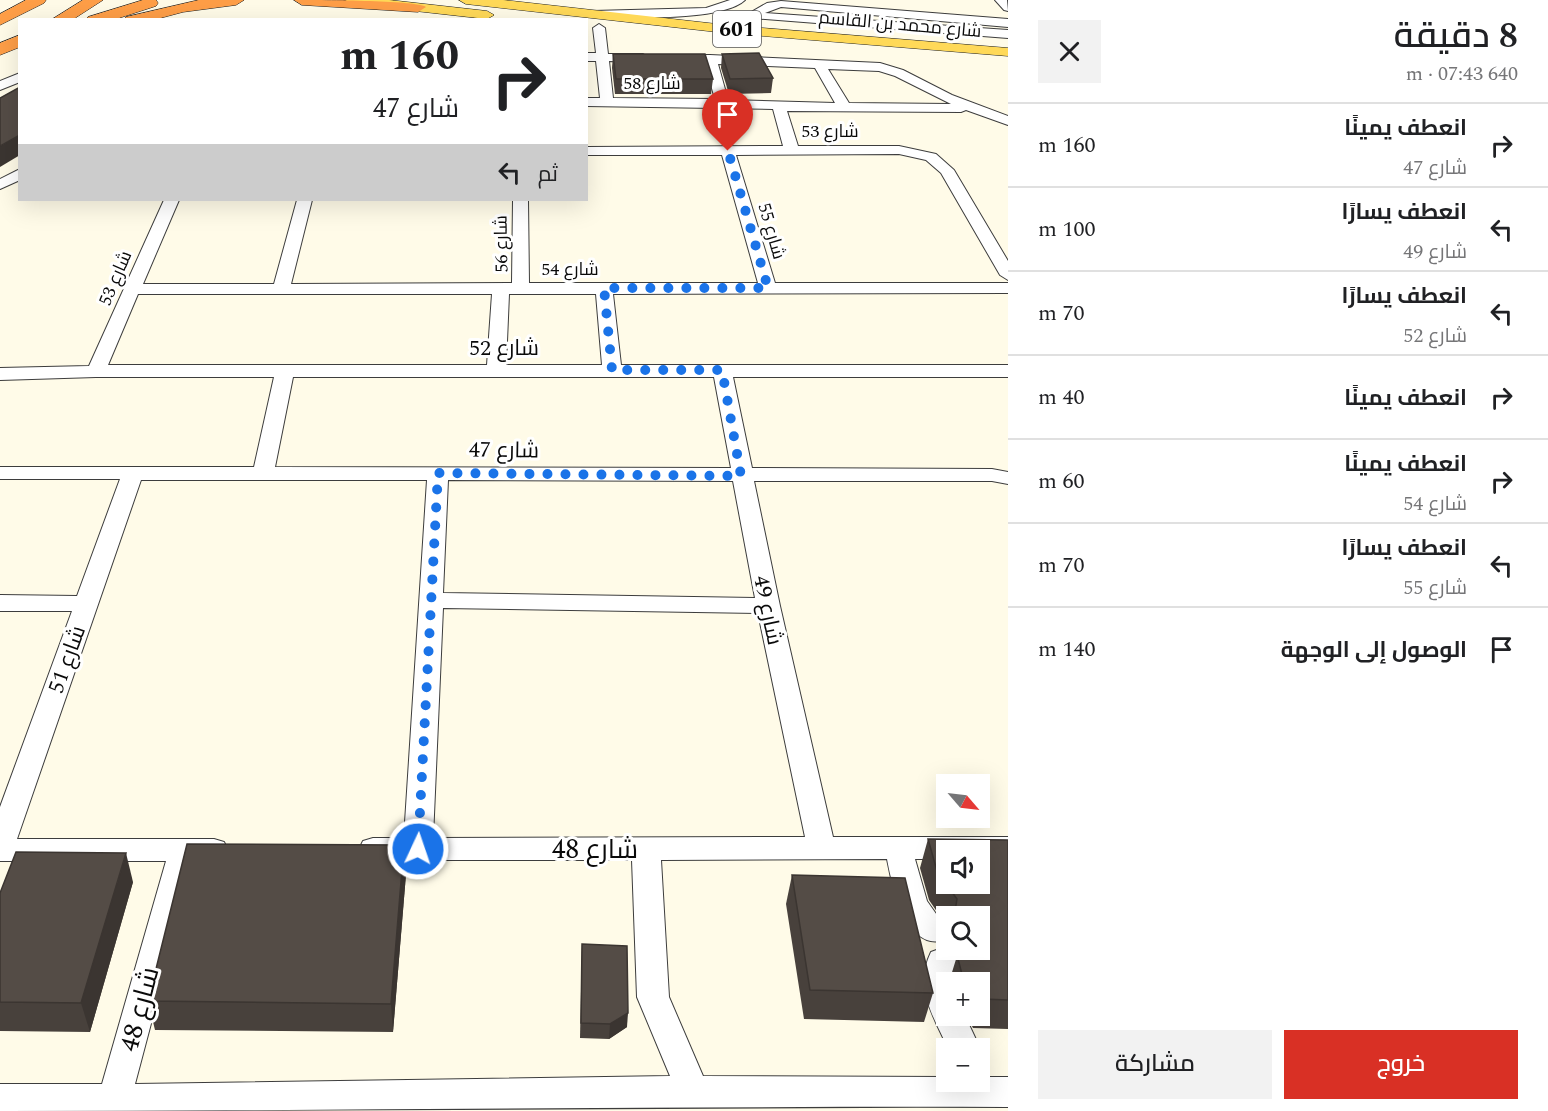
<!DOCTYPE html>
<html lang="ar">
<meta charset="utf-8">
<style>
:root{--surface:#fff;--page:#f2f2f2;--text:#202124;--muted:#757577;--line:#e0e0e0;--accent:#d93025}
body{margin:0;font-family:Spectral,Cairo,serif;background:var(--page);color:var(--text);direction:rtl;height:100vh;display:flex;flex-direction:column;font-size:22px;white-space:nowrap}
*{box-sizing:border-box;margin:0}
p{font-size:20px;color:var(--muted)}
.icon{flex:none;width:33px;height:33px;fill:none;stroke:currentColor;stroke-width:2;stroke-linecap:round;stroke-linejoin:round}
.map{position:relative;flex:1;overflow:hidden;direction:ltr}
.details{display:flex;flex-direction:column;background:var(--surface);width:540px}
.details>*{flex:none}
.top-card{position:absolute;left:18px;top:18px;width:570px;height:183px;border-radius:0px;box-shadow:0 6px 24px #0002;direction:rtl;background:#fff;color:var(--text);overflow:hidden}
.needle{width:39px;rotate:118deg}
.tools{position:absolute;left:936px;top:774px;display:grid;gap:12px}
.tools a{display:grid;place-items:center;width:54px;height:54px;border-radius:0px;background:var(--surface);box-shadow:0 6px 24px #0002;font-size:30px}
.pin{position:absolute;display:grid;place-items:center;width:51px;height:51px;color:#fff;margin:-62px -26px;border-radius:50% 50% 50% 0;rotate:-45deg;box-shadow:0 0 6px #0007}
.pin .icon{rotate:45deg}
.me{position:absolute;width:66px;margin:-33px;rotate:3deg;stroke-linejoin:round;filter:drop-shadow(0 0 4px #0008)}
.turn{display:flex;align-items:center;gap:21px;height:126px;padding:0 30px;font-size:27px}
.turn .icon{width:78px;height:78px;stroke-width:2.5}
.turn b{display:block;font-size:42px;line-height:51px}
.then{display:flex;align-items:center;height:57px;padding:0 30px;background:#0003;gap:12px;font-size:22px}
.round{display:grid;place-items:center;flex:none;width:63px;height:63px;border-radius:0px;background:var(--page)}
.head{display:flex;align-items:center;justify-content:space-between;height:102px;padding:0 30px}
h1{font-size:36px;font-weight:600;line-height:45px}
.button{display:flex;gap:12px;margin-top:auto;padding:12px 30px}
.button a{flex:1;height:69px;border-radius:0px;background:var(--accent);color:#fff;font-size:24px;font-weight:600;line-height:69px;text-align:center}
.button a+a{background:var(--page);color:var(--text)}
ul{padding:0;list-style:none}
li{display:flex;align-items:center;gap:18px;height:84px;padding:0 30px;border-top:2px solid var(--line)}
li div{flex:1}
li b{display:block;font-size:22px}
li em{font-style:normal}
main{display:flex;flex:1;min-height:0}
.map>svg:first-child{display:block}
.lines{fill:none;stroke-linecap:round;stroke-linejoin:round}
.minor-casing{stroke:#3d3d3d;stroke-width:2}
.major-casing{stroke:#1b1b1b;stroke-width:1}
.highway-casing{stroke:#1b1b1b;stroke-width:1}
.minor{fill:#fff;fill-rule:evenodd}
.major{fill:#ffd958;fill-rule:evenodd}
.highway{fill:#fe9e47;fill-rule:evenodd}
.wall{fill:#48413c}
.shaded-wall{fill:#3b3531}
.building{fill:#544c46;stroke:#3b3531;stroke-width:1.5;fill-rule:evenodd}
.route{stroke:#1a73e8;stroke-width:10;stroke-dasharray:0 18}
.labels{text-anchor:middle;stroke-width:6;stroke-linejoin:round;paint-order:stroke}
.far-street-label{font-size:18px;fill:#0a0a0a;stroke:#fff}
.shield{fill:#fff;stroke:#545454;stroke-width:1.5}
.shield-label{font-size:21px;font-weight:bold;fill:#0a0a0a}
.street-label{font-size:22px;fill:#0a0a0a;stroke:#fff}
.near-street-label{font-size:27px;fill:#0a0a0a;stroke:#fff}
</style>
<main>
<section class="details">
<div class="head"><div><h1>8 دقيقة</h1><p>640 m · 07:43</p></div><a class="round"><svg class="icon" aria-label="close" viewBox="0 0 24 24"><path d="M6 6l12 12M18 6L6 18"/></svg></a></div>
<ul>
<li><svg class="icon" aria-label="right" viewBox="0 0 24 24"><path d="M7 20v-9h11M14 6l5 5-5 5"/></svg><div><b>انعطف يمينًا</b><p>شارع 47</p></div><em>160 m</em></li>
<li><svg class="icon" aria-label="left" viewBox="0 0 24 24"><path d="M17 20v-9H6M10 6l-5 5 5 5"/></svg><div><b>انعطف يسارًا</b><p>شارع 49</p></div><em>100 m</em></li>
<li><svg class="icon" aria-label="left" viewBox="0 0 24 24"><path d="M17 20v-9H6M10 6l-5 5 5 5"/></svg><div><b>انعطف يسارًا</b><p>شارع 52</p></div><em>70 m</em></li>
<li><svg class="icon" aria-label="right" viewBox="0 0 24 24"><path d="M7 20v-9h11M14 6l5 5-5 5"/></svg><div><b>انعطف يمينًا</b></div><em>40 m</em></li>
<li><svg class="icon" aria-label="right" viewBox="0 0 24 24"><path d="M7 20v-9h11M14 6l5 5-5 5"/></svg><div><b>انعطف يمينًا</b><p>شارع 54</p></div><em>60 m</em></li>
<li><svg class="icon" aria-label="left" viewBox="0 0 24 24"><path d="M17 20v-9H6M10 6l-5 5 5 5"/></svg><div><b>انعطف يسارًا</b><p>شارع 55</p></div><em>70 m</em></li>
<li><svg class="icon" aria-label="arrive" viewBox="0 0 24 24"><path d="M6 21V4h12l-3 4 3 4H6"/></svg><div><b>الوصول إلى الوجهة</b></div><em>140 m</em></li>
</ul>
<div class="button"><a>خروج</a><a>مشاركة</a></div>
</section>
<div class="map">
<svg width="1008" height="1111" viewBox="0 0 1008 1111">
<rect width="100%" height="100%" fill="#fffbe8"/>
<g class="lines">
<g class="minor-casing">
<g id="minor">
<path d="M 730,0 L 745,0 C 722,22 627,17 593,17 L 587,14 L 593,11 L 706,8 Z"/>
<path d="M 995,0 L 1007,0 L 1008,11 L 1004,10 Z"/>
<path d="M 781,1 L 1008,19 L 1008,27 L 781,7 L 765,13 L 1008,30 L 1008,38 L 752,18 L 746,15 L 767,3 Z"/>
<path d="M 599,24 L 605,28 L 608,54 L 643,54 L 649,58 L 643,62 L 609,61 L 613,98 L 715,99 L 705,64 L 676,63 L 670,59 L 676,55 L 710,55 L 880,63 L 903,70 L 952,95 L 1008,116 L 1008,125 L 966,110 L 961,112 L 787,111 L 798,146 L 899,146 L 936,154 L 954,170 L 1008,261 L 1008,280 L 1000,275 L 941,173 L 926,160 L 899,154 L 736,155 L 775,283 L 1008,283 L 1008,293 L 613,294 L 621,365 L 1008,365 L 1008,377 L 733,377 L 752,468 L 992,469 L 1008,472 L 1008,484 L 992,481 L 754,481 L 780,606 L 833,837 L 1008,837 L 1008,859 L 980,859 L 980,850 L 946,850 L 946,859 L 915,859 L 927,901 L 946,928 L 944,940 C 907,952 892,886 887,859 L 661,860 L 669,997 L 703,1076 L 946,1077 L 946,1082 L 980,1082 L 980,1077 L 1008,1077 L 1008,1107 C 672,1106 336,1111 0,1111 L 0,1084 L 102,1084 L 166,861 L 0,861 L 0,807 L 72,611 L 0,611 L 0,595 L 77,596 L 120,479 L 0,479 L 0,467 L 254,467 L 274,377 L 96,377 L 0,380 L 0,368 L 89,366 L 164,200 L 179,200 L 143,284 L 274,284 L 297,200 L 312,200 L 291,284 L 512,283 L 513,200 L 528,200 L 529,283 L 758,283 L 722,155 L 586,155 L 586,147 L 783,146 L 773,109 L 586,106 L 586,98 L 600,98 L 596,61 L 586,61 L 586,53 L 596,53 L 593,28 ZM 718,64 L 815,68 L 835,103 L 728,100 ZM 828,69 L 879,71 L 895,76 L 951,104 L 849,103 ZM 138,294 L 492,294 L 487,365 L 108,365 ZM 509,294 L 596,294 L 602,365 L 506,365 ZM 293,377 L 714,377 L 731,468 L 275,467 ZM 141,480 L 427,480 L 404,838 L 373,838 L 363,841 L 359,849 L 363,857 L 373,860 L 632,860 L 637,997 L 670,1076 L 135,1084 L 194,861 L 214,861 L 224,858 L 228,850 L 224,842 L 214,839 L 17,839 ZM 448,480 L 733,481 L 755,598 L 443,593 ZM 443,608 L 758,613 L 805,837 L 433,838 Z"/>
<path d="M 20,73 L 20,82 L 0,90 L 0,81 Z"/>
<path d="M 20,169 L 20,180 L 0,189 L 0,179 Z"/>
<path d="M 942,948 L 953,952 L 957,961 L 954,982 L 946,982 L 946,1016 L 965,1016 L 980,1048 L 980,1050 L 948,1048 C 933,1016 914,987 931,952 Z"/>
</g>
</g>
<g class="major-casing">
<g id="major">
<path d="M 345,0 L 389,0 L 487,11 L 494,15 L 487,19 L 352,4 Z"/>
<path d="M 459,0 L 503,0 L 726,25 L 1008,48 L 1008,56 L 726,33 L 466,4 Z"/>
</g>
</g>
<g class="highway-casing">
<g id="highway">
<path d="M 26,0 L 46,0 L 44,3 L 0,25 L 0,14 Z"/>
<path d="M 83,0 L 103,0 L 72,20 L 51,20 Z"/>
<path d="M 143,0 L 156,0 L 158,3 L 156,6 L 113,20 L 86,20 L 88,17 Z"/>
<path d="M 199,0 L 244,0 L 236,5 L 183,12 L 153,20 L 124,20 L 126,17 Z"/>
<path d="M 294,0 C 314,0 417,0 426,7 L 418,12 L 302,5 Z"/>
<path d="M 20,35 L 20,47 L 0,55 L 0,43 Z"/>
</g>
</g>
<use href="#minor" class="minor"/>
<use href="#major" class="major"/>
<use href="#highway" class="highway"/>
</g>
<g class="wall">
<path d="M 613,54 L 713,79 L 711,94 L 615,94 L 612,68 Z"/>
<path d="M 722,54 L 773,78 L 771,93 L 729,94 L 721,68 Z"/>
<path d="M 928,839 L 1008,840 L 1008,1029 L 973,1028 L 967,1016 L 980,1016 L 980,982 L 949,982 L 957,956 L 953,950 L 980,950 L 980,916 L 946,916 L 946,947 L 943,946 L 938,947 L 937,943 L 944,922 L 929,900 L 920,868 Z"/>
<path d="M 404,845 L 406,874 L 393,1032 L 155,1030 L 148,1001 Z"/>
<path d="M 792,875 L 933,993 L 924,1022 L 804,1019 L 786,904 Z"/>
<path d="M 133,882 L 90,1032 L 0,1031 L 0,893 Z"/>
<path d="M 582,944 L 627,1027 L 609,1039 L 580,1038 Z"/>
</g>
<g class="shaded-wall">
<path d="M 20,135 L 20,155 L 0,167 L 0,146 Z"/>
<path d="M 404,845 L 406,874 L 393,1032 L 391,1004 Z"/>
<path d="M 126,853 L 133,882 L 90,1032 L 81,1003 Z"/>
<path d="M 946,920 L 946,934 L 943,946 L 938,947 Z"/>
<path d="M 628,1013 L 627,1027 L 609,1039 L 610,1024 Z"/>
</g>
<g class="building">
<path d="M 759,53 L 773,78 L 730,79 L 722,54 Z"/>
<path d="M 613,54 L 705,54 L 713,79 L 616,79 Z"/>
<path d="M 20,87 L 20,135 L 0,146 L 0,98 Z"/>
<path d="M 928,839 L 1008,840 L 1008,1000 L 983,999 L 980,992 L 980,982 L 964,982 L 957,955 L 966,953 L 966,950 L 980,950 L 980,916 L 947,916 L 946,914 L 955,911 L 957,899 L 937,871 ZM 946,850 L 980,850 L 980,884 L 946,884 Z"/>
<path d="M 187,844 L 404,845 L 391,1004 L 148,1001 Z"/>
<path d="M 16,852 L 126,853 L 81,1003 L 0,1002 L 0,893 Z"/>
<path d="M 792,875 L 905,878 L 933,993 L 810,990 Z"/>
<path d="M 582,944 L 627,946 L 628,1013 L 610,1024 L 581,1023 Z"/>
</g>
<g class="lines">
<path class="route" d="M 418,849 L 438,473 L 741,476 L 722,370 L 612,370 L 604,288 L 768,288 L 728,151"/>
</g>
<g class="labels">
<g class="far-street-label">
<text transform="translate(900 24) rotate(5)" y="6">شارع محمد بن القاسم</text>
<text x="652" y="89">شارع 58</text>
<text x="830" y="137">شارع 53</text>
<text transform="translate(772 231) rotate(74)" y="6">شارع 55</text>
<text transform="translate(501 244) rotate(-91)" y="6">شارع 56</text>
<text x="570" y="275">شارع 54</text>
<text transform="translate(115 278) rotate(-67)" y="6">شارع 53</text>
</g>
<rect class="shield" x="713" y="11" width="48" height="36" rx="4.5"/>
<g class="shield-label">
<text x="737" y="36">601</text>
</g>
<g class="street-label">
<text x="504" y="355">شارع 52</text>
<text transform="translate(504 449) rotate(1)" y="8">شارع 47</text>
<text transform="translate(769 610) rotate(78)" y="8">شارع 49</text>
<text transform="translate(66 659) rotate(-70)" y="8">شارع 51</text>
</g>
<g class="near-street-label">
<text x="595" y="858">شارع 48</text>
<text transform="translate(139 1009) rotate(-75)" y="9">شارع 48</text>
</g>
</g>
</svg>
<div class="tools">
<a><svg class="needle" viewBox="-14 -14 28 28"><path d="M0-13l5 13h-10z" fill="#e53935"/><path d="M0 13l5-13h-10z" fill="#757577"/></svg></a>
<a><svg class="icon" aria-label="sound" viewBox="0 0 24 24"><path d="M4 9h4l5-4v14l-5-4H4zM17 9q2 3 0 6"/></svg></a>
<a><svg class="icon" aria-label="search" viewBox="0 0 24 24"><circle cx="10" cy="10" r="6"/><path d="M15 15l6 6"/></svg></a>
<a>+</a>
<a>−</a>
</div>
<div class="pin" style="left:728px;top:151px;background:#d93025"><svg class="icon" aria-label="arrive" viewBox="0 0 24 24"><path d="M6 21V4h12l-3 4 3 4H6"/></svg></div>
<svg class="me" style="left:418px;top:849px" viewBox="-20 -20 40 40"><circle r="17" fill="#1a73e8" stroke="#fff" stroke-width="3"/><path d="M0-11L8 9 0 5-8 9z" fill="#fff"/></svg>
<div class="top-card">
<div class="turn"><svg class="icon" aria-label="right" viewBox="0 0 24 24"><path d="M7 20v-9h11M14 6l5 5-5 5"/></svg><div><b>160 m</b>شارع 47</div></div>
<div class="then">ثم<svg class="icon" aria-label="left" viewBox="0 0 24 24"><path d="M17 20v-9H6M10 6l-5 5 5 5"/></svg></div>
</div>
</div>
</main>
